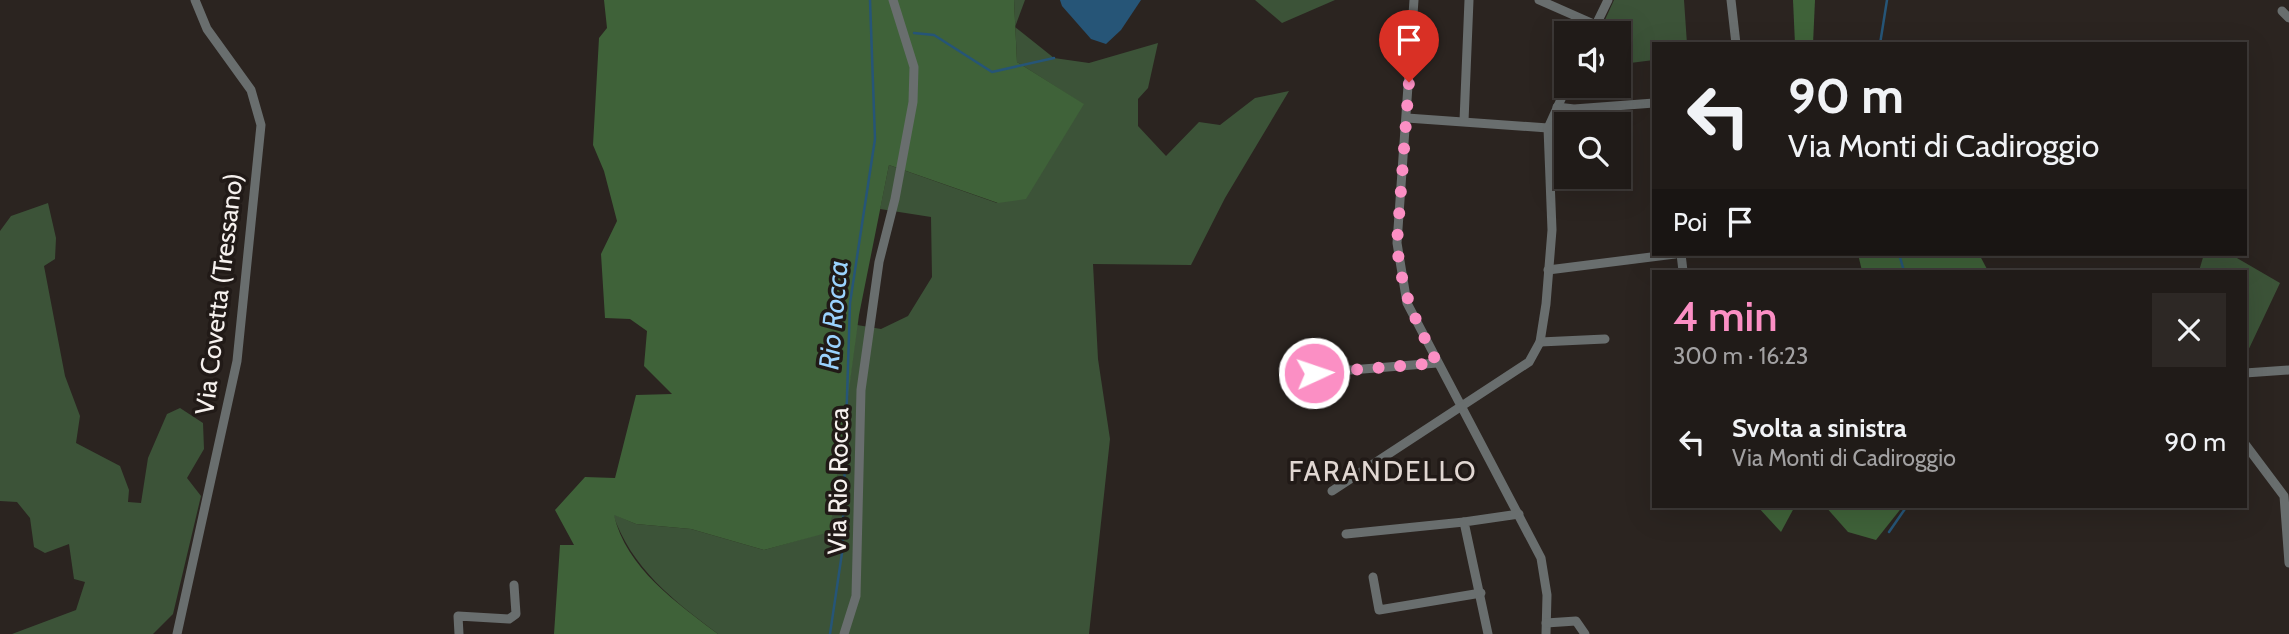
<!DOCTYPE html>
<html lang="it">
<meta charset="utf-8">
<style>
:root{--surface:#201b18;--page:#2d2825;--text:#f1f3f6;--muted:#a2a1a2;--line:#3d3937;--accent:#fb8fc4}
body{margin:0;font-family:Cabin,sans-serif;background:var(--page);color:var(--text);height:100vh;display:flex;flex-direction:column;font-size:26px;white-space:nowrap}
*{box-sizing:border-box;margin:0}
p{font-size:23px;color:var(--muted)}
.icon{flex:none;width:38px;height:38px;fill:none;stroke:currentColor;stroke-width:2;stroke-linecap:round;stroke-linejoin:round}
.map{position:relative;flex:1;overflow:hidden}
.sheet{position:absolute;left:1652px;top:270px;width:595px;height:238px;display:flex;flex-direction:column;background:var(--surface);border-radius:0px;box-shadow:0 7px 28px #0002,0 0 0 2px var(--line)}
.sheet>*{flex:none}
.guide{position:absolute;left:1652px;top:42px;width:595px;height:214px;border-radius:0px;box-shadow:0 7px 28px #0002,0 0 0 2px var(--line);background:#201b18;color:var(--text);overflow:hidden}
.fabs{position:absolute;left:1554px;top:21px;display:grid;gap:14px}
.fabs a{display:grid;place-items:center;width:77px;height:77px;border-radius:0px;background:var(--surface);box-shadow:0 7px 28px #0002,0 0 0 2px var(--line);font-size:35px}
.pin{position:absolute;display:grid;place-items:center;width:60px;height:60px;color:#fff;margin:-72px -30px;border-radius:50% 50% 50% 0;rotate:-45deg;box-shadow:0 0 7px #0007}
.pin .icon{rotate:45deg}
.me{position:absolute;width:77px;margin:-38px;rotate:87deg;stroke-linejoin:round;filter:drop-shadow(0 0 5px #0008)}
.turn{display:flex;align-items:center;gap:24px;height:147px;padding:0 21px;font-size:32px}
.turn .icon{width:91px;height:91px;stroke-width:2.5}
.turn b{display:block;font-size:49px;line-height:60px}
.then{display:flex;align-items:center;height:66px;padding:0 21px;background:#0003;gap:14px;font-size:26px}
.round{display:grid;place-items:center;flex:none;width:74px;height:74px;border-radius:0px;background:var(--page)}
.headline{display:flex;align-items:center;justify-content:space-between;height:119px;padding:0 21px}
h1{font-size:42px;font-weight:600;line-height:52px;color:var(--accent)}
ul{padding:0;list-style:none}
li{display:flex;align-items:center;gap:21px;height:105px;padding:0 21px}
li div{flex:1}
li b{display:block;font-size:26px}
li em{font-style:normal}
.map>svg:first-child{display:block}
.green{fill:#3c5338}
.forest{fill:#3f6239}
.water{fill:#265577}
.lines{fill:none;stroke-linecap:round;stroke-linejoin:round}
.stream{stroke:#265577;stroke-width:2.5}
.minor{stroke:#696e6e;stroke-width:9}
.route{stroke:#fb8fc4;stroke-width:12;stroke-dasharray:0 21.6}
.labels{text-anchor:middle;stroke-width:7;stroke-linejoin:round;paint-order:stroke}
.street-label{font-size:26px;fill:#f6f1ee;stroke:#211a17}
.water-label{font-size:28px;font-style:italic;fill:#9ad2fe;stroke:#211a17}
.neighbourhood-label{font-size:28px;letter-spacing:2px;fill:#e1d7d2;stroke:#211a17}
</style>
<div class="map">
<svg width="2289" height="634" viewBox="0 0 2289 634">
<rect width="100%" height="100%" fill="#2b2420"/>
<g class="green">
<path d="M 1014,0 L 1025,0 L 1015,27 L 1054,58 L 1089,63 L 1158,43 L 1148,88 L 1138,99 L 1138,126 L 1166,156 L 1199,122 L 1220,125 L 1255,98 L 1289,91 L 1225,198 L 1191,265 L 1093,264 L 1098,359 L 1110,439 L 1089,634 L 718,634 C 674,601 631,568 613,514 L 636,524 L 691,529 L 764,550 L 830,531 L 857,325 L 881,329 L 908,316 L 932,277 L 931,217 L 880,209 L 889,165 L 997,203 L 1083,104 L 1017,62 Z"/>
<path d="M 1255,0 L 1335,0 L 1282,23 Z"/>
<path d="M 1614,0 L 1684,0 L 1687,44 L 1654,44 L 1654,60 L 1630,63 L 1628,51 L 1619,47 L 1619,33 L 1599,33 Z"/>
<path d="M 48,203 L 56,238 L 55,259 L 44,266 L 65,376 L 80,416 L 76,443 L 120,466 L 129,490 L 128,502 L 141,503 L 148,458 L 167,414 L 180,408 L 203,423 L 204,449 L 187,478 L 201,496 L 173,614 L 153,634 L 12,634 L 76,610 L 85,582 L 74,579 L 69,544 L 45,553 L 34,547 L 30,518 L 17,502 L 0,501 L 0,231 L 11,216 Z"/>
<path d="M 2204,254 L 2230,254 L 2280,283 L 2246,355 L 2245,271 L 2199,271 Z"/>
</g>
<g class="forest">
<path d="M 604,0 L 1014,0 L 1017,62 L 1084,104 L 1026,199 L 998,203 L 889,165 L 859,315 L 830,532 L 764,550 L 691,529 L 636,524 L 614,515 C 626,568 677,603 718,634 L 554,634 L 560,545 L 574,545 L 555,510 L 585,477 L 615,478 L 636,395 L 672,394 L 644,366 L 647,331 L 630,319 L 605,318 L 601,254 L 617,221 L 604,171 L 593,145 L 599,38 L 607,28 Z"/>
<path d="M 1793,0 L 1815,0 L 1813,44 L 1795,44 Z"/>
<path d="M 1858,254 L 1979,254 L 1988,271 L 1862,271 Z"/>
<path d="M 1757,506 L 1795,506 L 1781,532 Z"/>
<path d="M 1825,506 L 1903,506 L 1876,540 L 1848,532 Z"/>
</g>
<path class="water" d="M 1060,0 L 1141,0 L 1121,30 L 1106,44 L 1091,39 L 1062,6 Z"/>
<g class="lines">
<g class="stream">
<path d="M 914,33 L 934,35 L 992,72 L 1054,58"/>
<path d="M 1880,44 L 1887,0"/>
<path d="M 1899,254 L 1904,271"/>
<path d="M 1889,532 L 1907,506"/>
<path d="M 830,634 L 842,553 L 850,303 L 875,139 L 870,0"/>
</g>
<g class="minor">
<path d="M 1414,0 L 1397,243 L 1407,303 L 1541,558 L 1547,595 L 1546,634"/>
<path d="M 1539,0 L 1596,25"/>
<path d="M 1731,0 L 1736,44"/>
<path d="M 2282,11 L 2289,18"/>
<path d="M 1592,33 L 1608,0"/>
<path d="M 1557,107 L 1574,109 L 1654,103"/>
<path d="M 1407,118 L 1548,128"/>
<path d="M 1464,121 L 1469,0"/>
<path d="M 1681,254 L 1683,271"/>
<path d="M 1548,270 L 1675,254"/>
<path d="M 1540,342 L 1605,339"/>
<path d="M 1314,373 L 1437,363"/>
<path d="M 2245,373 L 2289,370"/>
<path d="M 2245,444 L 2284,496 L 2289,563"/>
<path d="M 1332,491 L 1529,362 L 1540,342 L 1546,304 L 1552,230 L 1548,128 L 1567,86"/>
<path d="M 1346,534 L 1464,522"/>
<path d="M 1373,577 L 1379,610 L 1481,593"/>
<path d="M 1546,623 L 1576,621 L 1585,634"/>
<path d="M 177,634 L 237,361 L 261,125 L 251,90 L 207,29 L 195,0"/>
<path d="M 459,634 L 458,616 L 509,619 L 516,614 L 514,585"/>
<path d="M 844,634 L 856,596 L 861,390 L 879,262 L 895,199 L 913,102 L 914,67 L 893,0"/>
<path d="M 1488,634 L 1464,522 L 1519,514"/>
</g>
</g>
<g class="lines">
<path class="route" d="M 1314,373 L 1437,363 C 1415,319 1401,293 1397,243 L 1409,82"/>
</g>
<g class="labels">
<g class="street-label">
<text transform="translate(219 294) rotate(-83)" y="9">Via Covetta (Tressano)</text>
<text transform="translate(838 481) rotate(-89)" y="9">Via Rio Rocca</text>
</g>
<g class="water-label">
<text transform="translate(833 315) rotate(-85)" y="10">Rio Rocca</text>
</g>
<g class="neighbourhood-label">
<text x="1383" y="481">FARANDELLO</text>
</g>
</g>
</svg>
<div class="fabs">
<a><svg class="icon" aria-label="sound" viewBox="0 0 24 24"><path d="M4 9h4l5-4v14l-5-4H4zM17 9q2 3 0 6"/></svg></a>
<a><svg class="icon" aria-label="search" viewBox="0 0 24 24"><circle cx="10" cy="10" r="6"/><path d="M15 15l6 6"/></svg></a>
</div>
<div class="pin" style="left:1409px;top:82px;background:#d93025"><svg class="icon" aria-label="arrive" viewBox="0 0 24 24"><path d="M6 21V4h12l-3 4 3 4H6"/></svg></div>
<svg class="me" style="left:1314px;top:373px" viewBox="-20 -20 40 40"><circle r="17" fill="#fb8fc4" stroke="#fff" stroke-width="3"/><path d="M0-11L8 9 0 5-8 9z" fill="#fff"/></svg>
<div class="guide">
<div class="turn"><svg class="icon" aria-label="left" viewBox="0 0 24 24"><path d="M17 20v-9H6M10 6l-5 5 5 5"/></svg><div><b>90 m</b>Via Monti di Cadiroggio</div></div>
<div class="then">Poi<svg class="icon" aria-label="arrive" viewBox="0 0 24 24"><path d="M6 21V4h12l-3 4 3 4H6"/></svg></div>
</div>
<section class="sheet">
<div class="headline"><div><h1>4 min</h1><p>300 m · 16:23</p></div><a class="round"><svg class="icon" aria-label="close" viewBox="0 0 24 24"><path d="M6 6l12 12M18 6L6 18"/></svg></a></div>
<ul>
<li><svg class="icon" aria-label="left" viewBox="0 0 24 24"><path d="M17 20v-9H6M10 6l-5 5 5 5"/></svg><div><b>Svolta a sinistra</b><p>Via Monti di Cadiroggio</p></div><em>90 m</em></li>
</ul>
</section>
</div>
